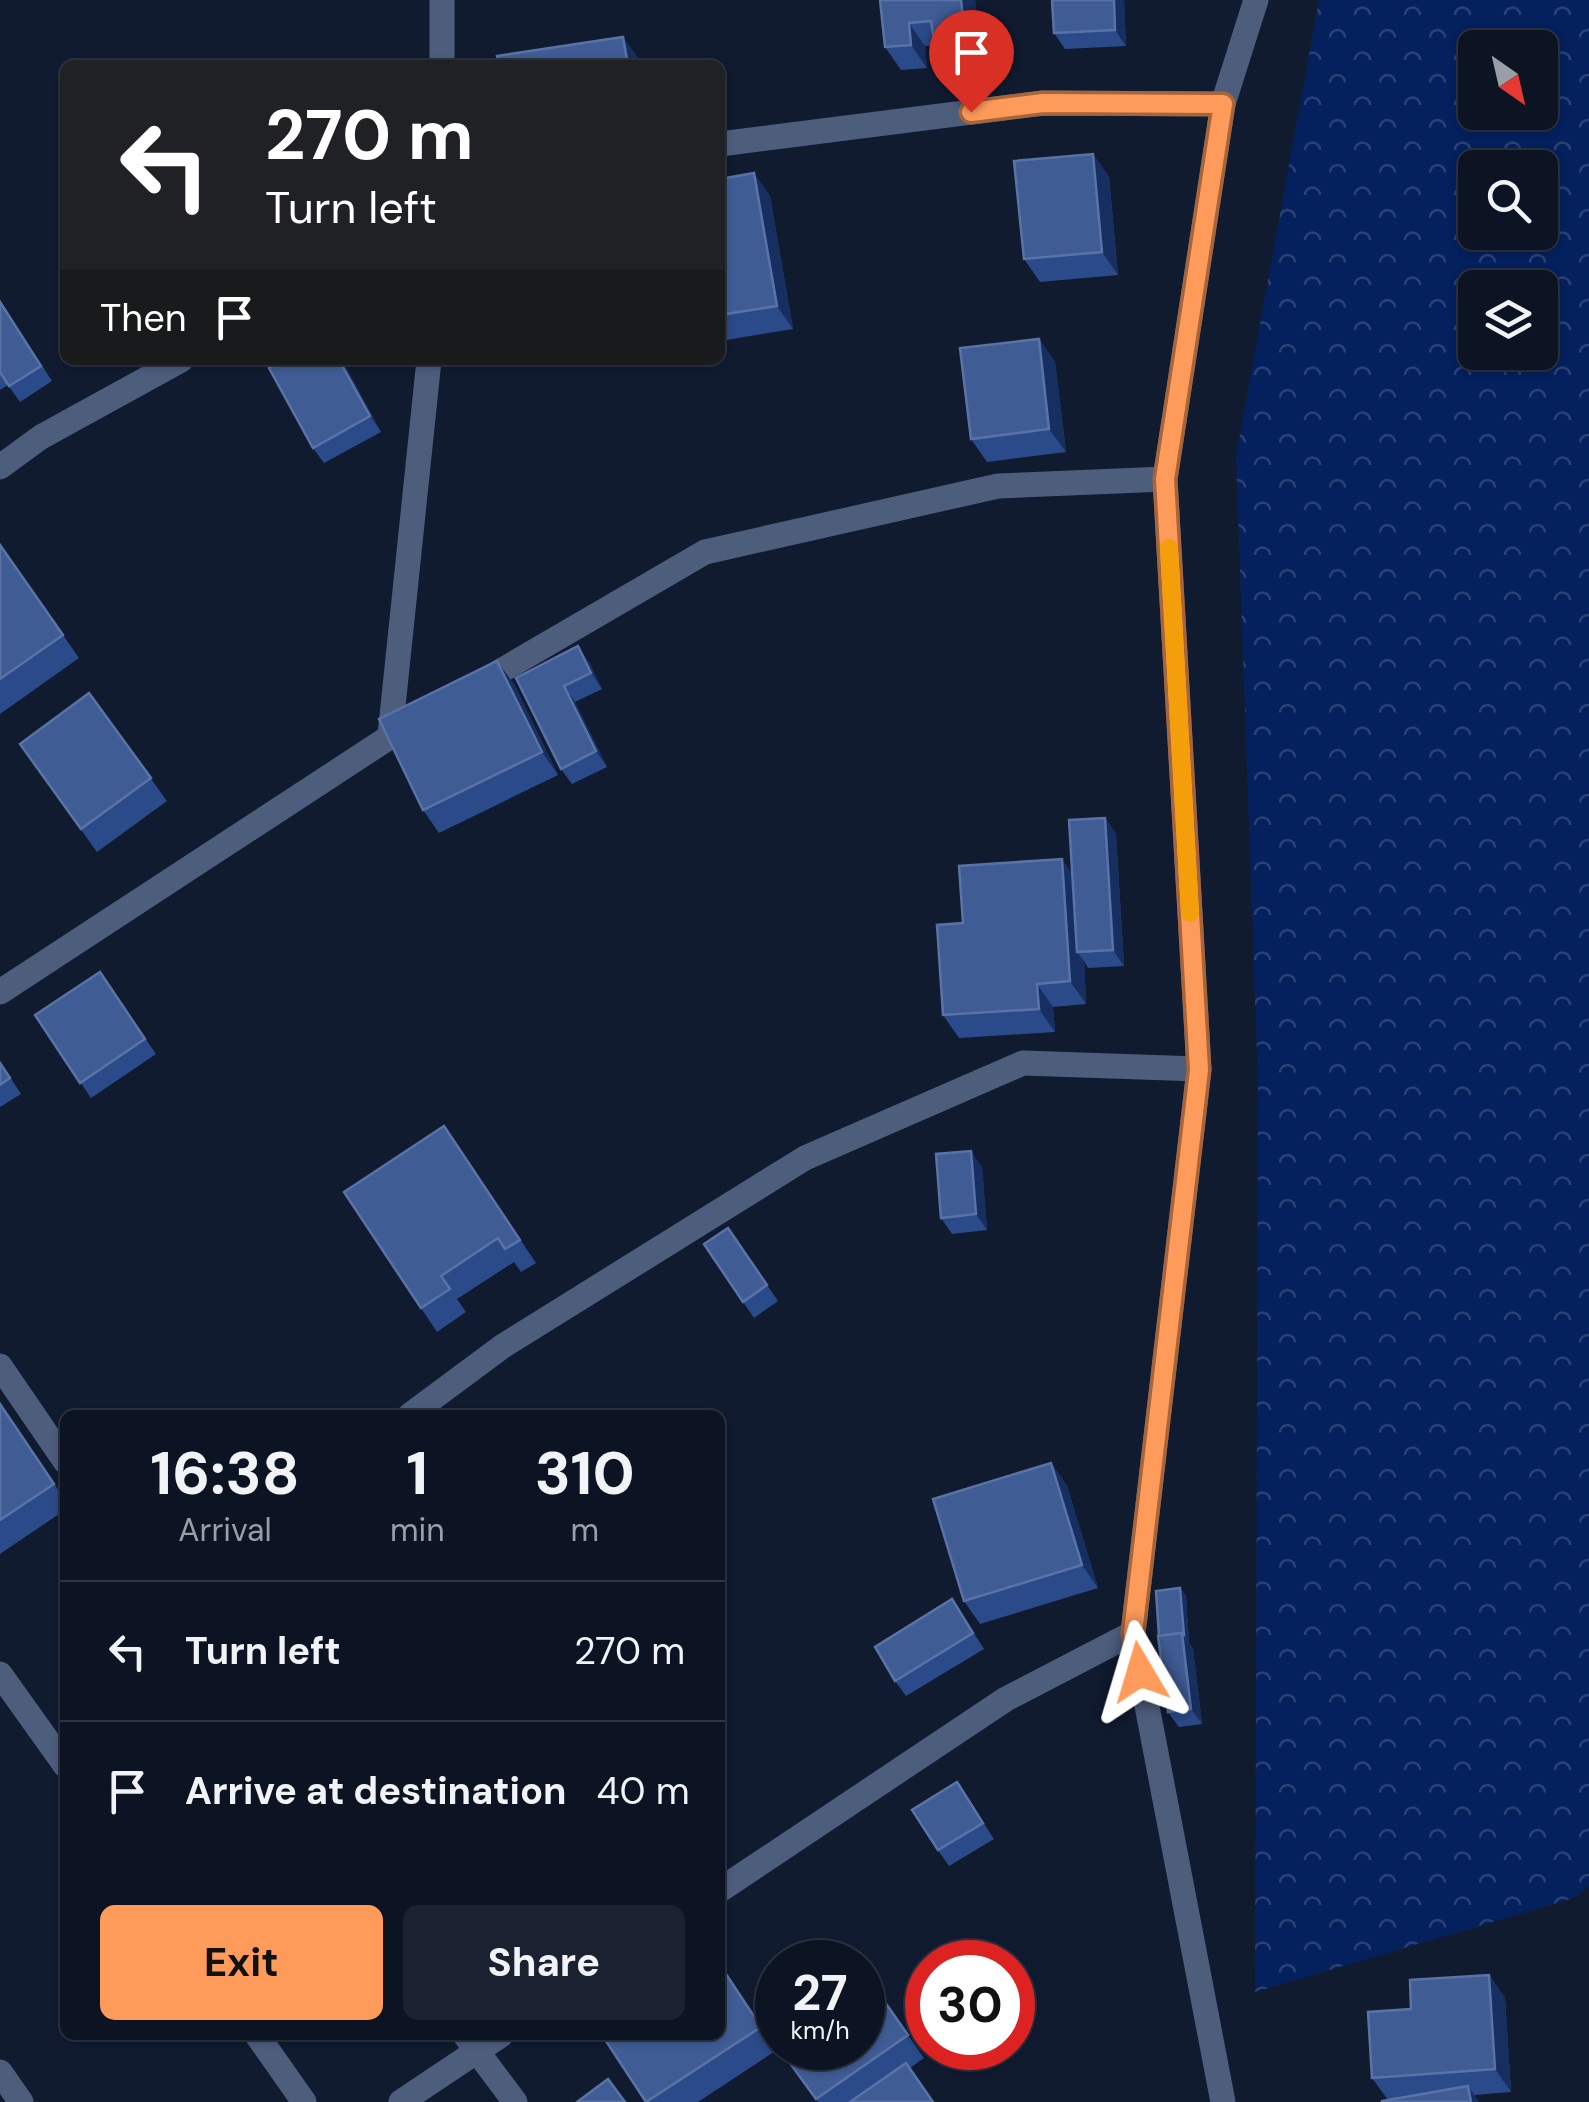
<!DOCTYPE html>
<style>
:root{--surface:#0c1424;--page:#1a2131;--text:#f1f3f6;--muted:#9a9ea6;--line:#2c3341;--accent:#ff9b5a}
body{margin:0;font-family:"DM Sans",sans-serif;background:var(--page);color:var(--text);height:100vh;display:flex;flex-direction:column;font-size:38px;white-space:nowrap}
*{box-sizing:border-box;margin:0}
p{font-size:32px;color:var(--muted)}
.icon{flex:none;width:55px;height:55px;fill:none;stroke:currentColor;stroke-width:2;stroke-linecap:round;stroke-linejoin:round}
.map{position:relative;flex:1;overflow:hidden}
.drawer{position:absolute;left:60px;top:1410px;width:665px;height:630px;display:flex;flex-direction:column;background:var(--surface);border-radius:15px;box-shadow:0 2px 8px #0004,0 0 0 2px var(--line)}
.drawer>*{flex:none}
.top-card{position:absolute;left:60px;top:60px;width:665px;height:305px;border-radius:15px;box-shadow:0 2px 8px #0004,0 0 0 2px var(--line);background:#202124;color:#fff;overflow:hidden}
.needle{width:65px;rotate:146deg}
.controls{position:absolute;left:1458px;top:30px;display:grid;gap:20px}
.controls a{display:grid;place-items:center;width:100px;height:100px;border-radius:15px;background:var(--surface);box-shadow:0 2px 8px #0004,0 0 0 2px var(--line);font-size:50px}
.speed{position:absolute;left:755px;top:1940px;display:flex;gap:20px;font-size:50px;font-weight:700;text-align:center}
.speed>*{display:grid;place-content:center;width:130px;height:130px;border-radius:50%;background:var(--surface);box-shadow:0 2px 8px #0004,0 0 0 2px var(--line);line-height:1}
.speed small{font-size:25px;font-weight:400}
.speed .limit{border:15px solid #d22;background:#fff;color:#111}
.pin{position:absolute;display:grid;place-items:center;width:85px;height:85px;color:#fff;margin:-102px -42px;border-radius:50% 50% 50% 0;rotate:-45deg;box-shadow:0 0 10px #0007}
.pin .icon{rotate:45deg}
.me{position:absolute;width:110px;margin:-55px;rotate:353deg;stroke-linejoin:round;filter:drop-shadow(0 0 8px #0008)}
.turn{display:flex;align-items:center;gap:35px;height:210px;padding:0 40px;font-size:45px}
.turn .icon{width:130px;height:130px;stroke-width:2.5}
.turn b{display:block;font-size:70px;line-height:85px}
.then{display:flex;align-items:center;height:95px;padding:0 40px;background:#0003;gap:20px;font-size:38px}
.eta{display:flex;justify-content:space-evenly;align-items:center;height:170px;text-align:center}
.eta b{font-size:60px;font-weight:700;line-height:70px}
.button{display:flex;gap:20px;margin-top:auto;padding:20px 40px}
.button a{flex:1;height:115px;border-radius:15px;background:var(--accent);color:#111;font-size:40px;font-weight:700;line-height:115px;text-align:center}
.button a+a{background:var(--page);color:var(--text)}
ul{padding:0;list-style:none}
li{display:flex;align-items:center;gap:30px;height:140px;padding:0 40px;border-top:2px solid var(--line)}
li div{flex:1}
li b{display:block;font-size:38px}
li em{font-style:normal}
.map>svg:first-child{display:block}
.park{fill:url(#park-crowns);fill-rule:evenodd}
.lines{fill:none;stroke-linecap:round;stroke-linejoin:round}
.minor{stroke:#4d5e7d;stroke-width:25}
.wall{fill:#2a4a89}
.shaded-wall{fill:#172f60}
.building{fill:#3f5c95;stroke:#5a73a6;stroke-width:2.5}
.route-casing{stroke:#a6653a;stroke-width:25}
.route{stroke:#ff9b5a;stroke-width:18}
.slow{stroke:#f59e0b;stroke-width:18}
</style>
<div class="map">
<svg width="1589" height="2102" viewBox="0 0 1589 2102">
<defs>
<pattern id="park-crowns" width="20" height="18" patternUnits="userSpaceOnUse" patternTransform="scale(2.5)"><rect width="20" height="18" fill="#04205d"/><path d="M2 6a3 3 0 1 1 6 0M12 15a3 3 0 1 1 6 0" fill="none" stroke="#294175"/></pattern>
</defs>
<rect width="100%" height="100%" fill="#101b30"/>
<path class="park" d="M 1319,0 L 1589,0 L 1589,1886 L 1574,1898 L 1255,1992 L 1258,1083 L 1236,456 ZM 1475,48 L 1540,48 L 1540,112 L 1475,112 ZM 1475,168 L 1540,168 L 1540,232 L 1475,232 ZM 1475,288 L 1540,288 L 1540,352 L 1475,352 Z"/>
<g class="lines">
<g class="minor">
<path d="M 442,0 L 442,65"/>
<path d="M 720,144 L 1043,103 L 1223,104"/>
<path d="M 0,467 L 41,437 L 181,360"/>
<path d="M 475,686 L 705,552 L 998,486 L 1165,479"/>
<path d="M 390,735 L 429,360"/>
<path d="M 0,992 L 414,721"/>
<path d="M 0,1366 L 65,1461"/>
<path d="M 410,1415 L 503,1346 L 805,1158 L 1023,1063 L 1199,1069"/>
<path d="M 0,1674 L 65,1765"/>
<path d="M 720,1890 L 1006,1699 L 1133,1633"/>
<path d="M 257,2035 L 304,2102"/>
<path d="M 465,2035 L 515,2102"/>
<path d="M 0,2072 L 21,2102"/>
<path d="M 401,2102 L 501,2035"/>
<path d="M 1223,2102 L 1133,1633 L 1199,1069 L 1165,479 L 1223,104 L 1256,0"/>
</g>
</g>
<g class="wall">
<path d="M 880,0 L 975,0 L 981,61 L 950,64 L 936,45 L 925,46 L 927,68 L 901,70 L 885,47 Z"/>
<path d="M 1124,0 L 1126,46 L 1065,49 L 1054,33 Z"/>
<path d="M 1093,154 L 1109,177 L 1118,275 L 1040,282 L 1024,259 Z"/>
<path d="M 754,173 L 770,196 L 793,329 L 720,341 L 720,179 Z"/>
<path d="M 0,300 L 52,381 L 20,402 L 8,385 L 0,390 Z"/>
<path d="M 1039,339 L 1055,362 L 1066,452 L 987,462 L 971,439 Z"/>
<path d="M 284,360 L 342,360 L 381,432 L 324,463 L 313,448 Z"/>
<path d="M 0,545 L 79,658 L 0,714 Z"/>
<path d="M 589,662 L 602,689 L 575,702 L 607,767 L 572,784 L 561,769 L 516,678 Z"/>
<path d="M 514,684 L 558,775 L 439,833 L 423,810 Z"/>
<path d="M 89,693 L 167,801 L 97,852 L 20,744 Z"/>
<path d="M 1105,818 L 1116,834 L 1124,966 L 1088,968 L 1084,961 L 1086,1004 L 1053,1007 L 1055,1032 L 959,1038 L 943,1015 L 963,923 L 1072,874 Z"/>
<path d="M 100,972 L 156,1054 L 91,1098 L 35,1015 Z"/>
<path d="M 0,1062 L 21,1094 L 0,1107 Z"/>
<path d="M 444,1126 L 536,1263 L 521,1272 L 514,1262 L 457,1299 L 466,1312 L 437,1332 L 421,1308 Z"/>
<path d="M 982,1167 L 987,1230 L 952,1234 L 941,1218 Z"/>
<path d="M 728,1228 L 778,1301 L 754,1318 L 704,1244 Z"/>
<path d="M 0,1403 L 65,1500 L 65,1510 L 0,1554 Z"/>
<path d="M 1051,1463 L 1067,1486 L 1098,1588 L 980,1624 L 964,1601 Z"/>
<path d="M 1180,1588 L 1186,1596 L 1189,1643 L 1193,1649 L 1202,1724 L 1179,1727 L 1168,1712 Z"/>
<path d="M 952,1599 L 984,1649 L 906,1696 L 895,1681 Z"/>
<path d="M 957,1782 L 994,1839 L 949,1866 L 938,1850 Z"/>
<path d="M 866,1975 L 924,2058 L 910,2068 L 934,2102 L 818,2102 L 779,2048 Z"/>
<path d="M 1489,1975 L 1505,1998 L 1511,2092 L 1474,2095 L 1479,2102 L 1382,2102 L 1388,2100 L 1372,2078 Z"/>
<path d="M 733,1983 L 777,2050 L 698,2102 L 646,2102 Z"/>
</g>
<g class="shaded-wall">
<path d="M 961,0 L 975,0 L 981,61 L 965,37 Z"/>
<path d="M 1114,0 L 1124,0 L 1126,46 L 1115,30 Z"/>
<path d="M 909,23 L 925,46 L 927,68 L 911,45 Z"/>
<path d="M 623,37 L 640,60 L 640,65 L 628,65 Z"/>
<path d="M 1093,154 L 1109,177 L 1118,275 L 1102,252 Z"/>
<path d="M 754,173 L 770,196 L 793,329 L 777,306 Z"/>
<path d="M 1039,339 L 1055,362 L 1066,452 L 1049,429 Z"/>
<path d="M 339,360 L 342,360 L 381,432 L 370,416 Z"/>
<path d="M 578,646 L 589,662 L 602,689 L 591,673 Z"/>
<path d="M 497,661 L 514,684 L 558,775 L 542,752 Z"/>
<path d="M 564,686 L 575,702 L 607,767 L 596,751 Z"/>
<path d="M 1105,818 L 1116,834 L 1124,966 L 1113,950 Z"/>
<path d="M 1062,859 L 1078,882 L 1077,952 L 1084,961 L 1086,1004 L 1070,981 Z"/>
<path d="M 1037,984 L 1053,1007 L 1055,1032 L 1039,1009 Z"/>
<path d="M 971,1151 L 982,1167 L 987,1230 L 976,1214 Z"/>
<path d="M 1051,1463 L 1067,1486 L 1098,1588 L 1082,1565 Z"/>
<path d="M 1180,1588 L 1186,1596 L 1189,1643 L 1184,1635 Z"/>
<path d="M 1182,1633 L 1193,1649 L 1202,1724 L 1191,1709 Z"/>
<path d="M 1489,1975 L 1505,1998 L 1511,2092 L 1495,2069 Z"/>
<path d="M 1468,2086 L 1479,2102 L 1471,2102 Z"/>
</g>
<g class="building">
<path d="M 880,0 L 961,0 L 965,37 L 934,41 L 931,21 L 909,23 L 911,45 L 885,47 Z"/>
<path d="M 1052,0 L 1114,0 L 1115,30 L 1054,33 Z"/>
<path d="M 623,37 L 628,65 L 499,65 L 497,56 Z"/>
<path d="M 1093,154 L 1102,252 L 1024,259 L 1014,161 Z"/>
<path d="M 754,173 L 777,306 L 720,315 L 720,179 Z"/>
<path d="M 0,302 L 41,366 L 9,386 L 0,372 Z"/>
<path d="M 1039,339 L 1049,429 L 971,439 L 960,348 Z"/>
<path d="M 284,360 L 339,360 L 370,416 L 313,448 L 269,368 Z"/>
<path d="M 0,545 L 63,635 L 0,679 Z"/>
<path d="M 578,646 L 591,673 L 564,686 L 596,751 L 561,769 L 516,678 Z"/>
<path d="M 497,661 L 542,752 L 423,810 L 379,719 Z"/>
<path d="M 89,693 L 151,778 L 81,829 L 20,744 Z"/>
<path d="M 1105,818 L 1113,950 L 1077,952 L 1069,820 Z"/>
<path d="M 1062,859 L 1070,981 L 1037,984 L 1039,1009 L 943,1015 L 937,925 L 963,923 L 959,866 Z"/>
<path d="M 100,972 L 145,1039 L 80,1083 L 35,1015 Z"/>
<path d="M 0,1063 L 10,1078 L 0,1085 Z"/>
<path d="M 444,1126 L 520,1240 L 505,1249 L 498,1238 L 441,1276 L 450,1289 L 421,1308 L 344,1192 Z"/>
<path d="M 971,1151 L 976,1214 L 941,1218 L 936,1154 Z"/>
<path d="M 728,1228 L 767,1285 L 743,1302 L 704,1244 Z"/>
<path d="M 0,1404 L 54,1484 L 0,1520 Z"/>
<path d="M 1051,1463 L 1082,1565 L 964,1601 L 933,1499 Z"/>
<path d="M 1180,1588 L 1184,1635 L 1182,1635 L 1182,1633 L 1159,1636 L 1156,1591 Z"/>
<path d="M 952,1599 L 973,1633 L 895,1681 L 875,1647 Z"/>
<path d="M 1182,1633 L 1191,1709 L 1168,1712 L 1158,1636 Z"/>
<path d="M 957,1782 L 983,1823 L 938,1850 L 912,1810 Z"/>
<path d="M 720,1965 L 761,2027 L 646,2102 L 602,2035 L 720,2035 Z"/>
<path d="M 866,1975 L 908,2035 L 816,2099 L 779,2048 L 862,2048 L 862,1978 Z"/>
<path d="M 1489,1975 L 1495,2069 L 1372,2078 L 1368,2012 L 1411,2009 L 1410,1980 Z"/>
<path d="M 906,2063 L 933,2102 L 850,2102 Z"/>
<path d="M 608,2079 L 625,2102 L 577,2102 Z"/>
<path d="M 1468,2086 L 1471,2102 L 1382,2102 L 1382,2101 Z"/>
</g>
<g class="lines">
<g class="route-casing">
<path id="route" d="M 971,112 L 1043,103 L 1223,104 L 1165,479 L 1199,1070 L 1133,1633 L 1140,1672"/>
</g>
<use href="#route" class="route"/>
<path class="slow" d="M 1169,548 L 1190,913"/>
</g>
</svg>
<div class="controls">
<a><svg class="needle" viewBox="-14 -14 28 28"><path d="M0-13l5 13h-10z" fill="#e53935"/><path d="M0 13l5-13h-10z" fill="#9a9ea6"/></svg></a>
<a><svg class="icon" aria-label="search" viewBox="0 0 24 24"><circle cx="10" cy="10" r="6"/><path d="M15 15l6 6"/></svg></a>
<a><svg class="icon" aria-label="layers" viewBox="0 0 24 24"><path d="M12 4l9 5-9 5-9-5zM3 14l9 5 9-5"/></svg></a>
</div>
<div class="speed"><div>27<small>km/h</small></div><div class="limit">30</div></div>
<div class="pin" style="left:971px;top:112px;background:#d93025"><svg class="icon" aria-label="arrive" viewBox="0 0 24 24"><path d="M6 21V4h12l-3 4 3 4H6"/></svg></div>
<svg class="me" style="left:1140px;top:1672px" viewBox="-20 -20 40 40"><path d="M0-17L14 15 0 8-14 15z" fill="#ff9b5a" stroke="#fff" stroke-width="4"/></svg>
<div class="top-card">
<div class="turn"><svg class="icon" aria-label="left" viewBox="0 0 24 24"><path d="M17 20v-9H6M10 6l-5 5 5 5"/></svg><div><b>270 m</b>Turn left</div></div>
<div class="then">Then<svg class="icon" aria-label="arrive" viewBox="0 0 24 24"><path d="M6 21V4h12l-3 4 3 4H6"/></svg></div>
</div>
<section class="drawer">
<div class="eta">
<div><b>16:38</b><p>Arrival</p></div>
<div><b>1</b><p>min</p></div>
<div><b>310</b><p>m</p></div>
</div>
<ul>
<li><svg class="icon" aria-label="left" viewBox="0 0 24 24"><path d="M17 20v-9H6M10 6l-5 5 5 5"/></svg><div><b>Turn left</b></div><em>270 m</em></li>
<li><svg class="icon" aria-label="arrive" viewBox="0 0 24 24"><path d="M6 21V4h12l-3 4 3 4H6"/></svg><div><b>Arrive at destination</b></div><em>40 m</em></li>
</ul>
<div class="button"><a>Exit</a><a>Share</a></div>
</section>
</div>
